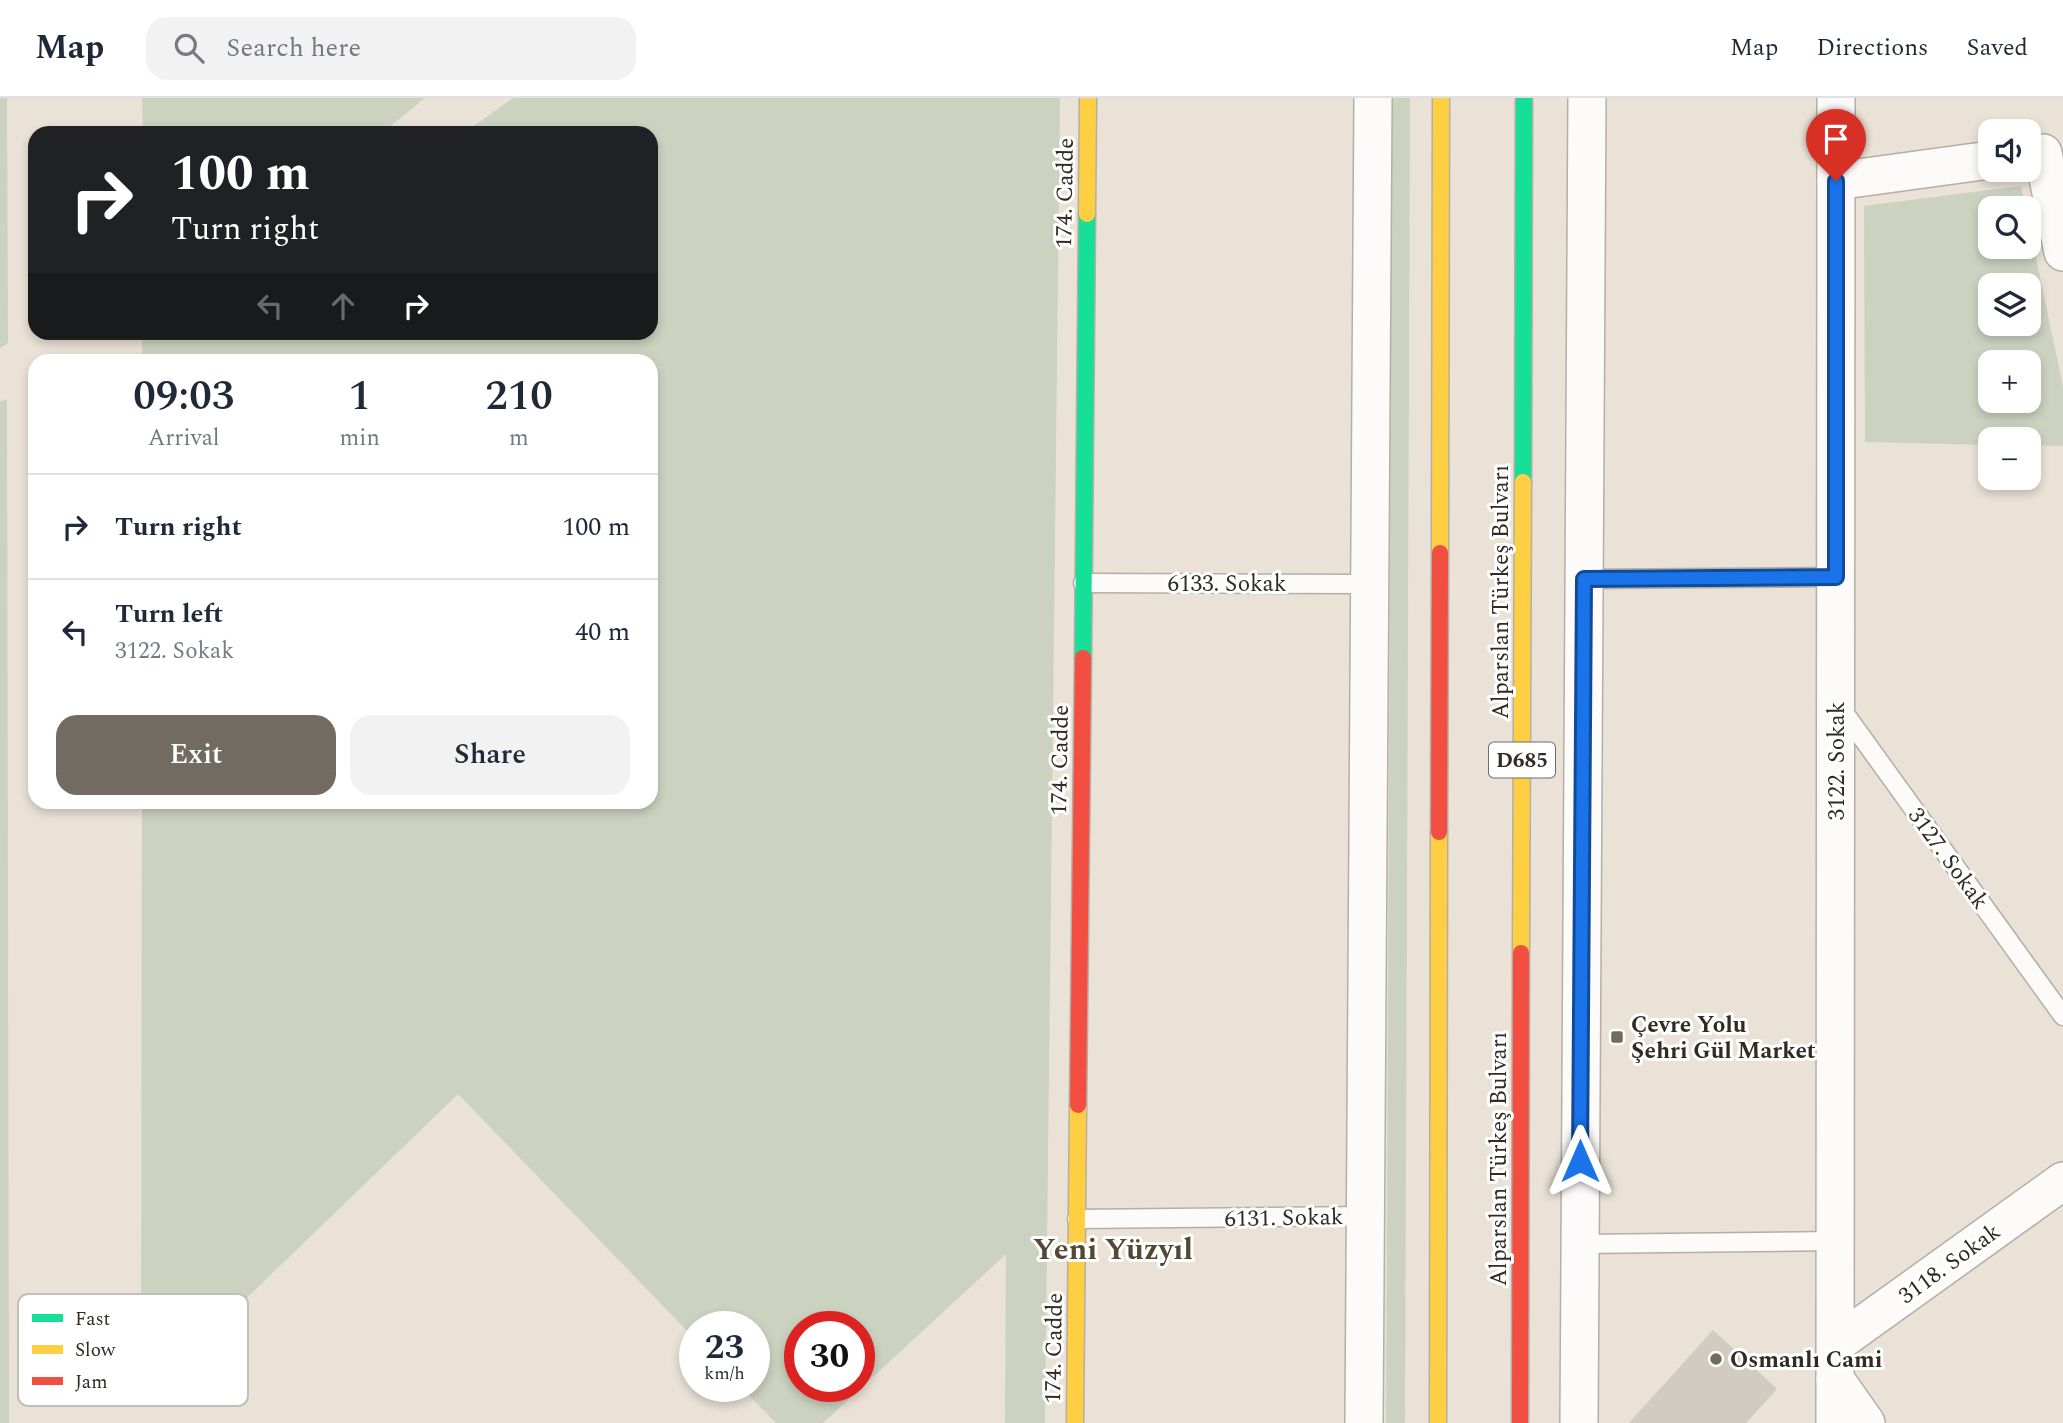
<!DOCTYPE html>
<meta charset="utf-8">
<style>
:root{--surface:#fff;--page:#f2f2f3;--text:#1f2937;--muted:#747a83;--line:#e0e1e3;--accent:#726b62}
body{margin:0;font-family:Spectral,serif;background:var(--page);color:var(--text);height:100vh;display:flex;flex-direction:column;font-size:26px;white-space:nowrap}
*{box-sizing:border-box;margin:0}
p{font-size:23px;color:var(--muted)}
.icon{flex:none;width:38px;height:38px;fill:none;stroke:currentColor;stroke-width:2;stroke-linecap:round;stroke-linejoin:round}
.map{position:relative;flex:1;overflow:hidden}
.panel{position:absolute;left:28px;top:256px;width:630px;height:455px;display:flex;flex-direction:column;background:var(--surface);border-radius:21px;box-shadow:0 4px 10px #0003}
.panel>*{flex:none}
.top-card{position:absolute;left:28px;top:28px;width:630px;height:214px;border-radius:21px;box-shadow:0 4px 10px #0003;background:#202124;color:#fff;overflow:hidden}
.tools{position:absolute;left:1978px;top:21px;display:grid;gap:14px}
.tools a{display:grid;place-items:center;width:63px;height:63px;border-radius:14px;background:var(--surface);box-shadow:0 4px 10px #0003;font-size:35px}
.speed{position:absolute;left:679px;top:1213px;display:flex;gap:14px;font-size:35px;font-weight:700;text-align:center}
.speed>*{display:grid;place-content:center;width:91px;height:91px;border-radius:50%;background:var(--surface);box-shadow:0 4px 10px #0003;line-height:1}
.speed small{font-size:18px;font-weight:400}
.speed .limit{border:10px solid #d22;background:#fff;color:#111}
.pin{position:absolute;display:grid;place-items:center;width:60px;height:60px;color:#fff;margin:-72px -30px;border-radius:50% 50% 50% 0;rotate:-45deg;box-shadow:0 0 7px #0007}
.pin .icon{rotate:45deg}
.me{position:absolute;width:77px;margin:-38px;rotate:0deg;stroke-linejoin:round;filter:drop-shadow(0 0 5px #0008)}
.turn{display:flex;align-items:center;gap:24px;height:147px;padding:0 28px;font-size:32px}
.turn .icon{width:91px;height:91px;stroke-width:2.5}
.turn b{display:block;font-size:49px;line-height:60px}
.lanes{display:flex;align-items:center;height:66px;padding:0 28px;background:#0003;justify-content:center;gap:35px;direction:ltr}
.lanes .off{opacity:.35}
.eta{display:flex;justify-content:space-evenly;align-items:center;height:119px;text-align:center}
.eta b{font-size:42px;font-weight:600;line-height:49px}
.action{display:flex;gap:14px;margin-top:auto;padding:14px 28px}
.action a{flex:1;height:80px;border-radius:21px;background:var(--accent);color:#fff;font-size:28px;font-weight:600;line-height:80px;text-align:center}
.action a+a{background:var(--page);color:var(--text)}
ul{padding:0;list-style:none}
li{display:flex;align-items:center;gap:21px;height:105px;padding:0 28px;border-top:2px solid var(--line)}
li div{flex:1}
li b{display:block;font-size:26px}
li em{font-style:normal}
header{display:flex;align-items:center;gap:42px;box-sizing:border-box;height:98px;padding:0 35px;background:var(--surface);border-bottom:2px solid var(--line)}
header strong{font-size:33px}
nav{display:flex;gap:38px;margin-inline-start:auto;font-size:24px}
.search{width:490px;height:63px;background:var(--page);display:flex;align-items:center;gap:18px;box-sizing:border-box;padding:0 24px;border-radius:21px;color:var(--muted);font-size:26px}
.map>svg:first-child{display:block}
.green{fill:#cbd2c0;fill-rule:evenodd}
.building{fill:#d1cbc1}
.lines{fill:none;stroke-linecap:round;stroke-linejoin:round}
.lane-casing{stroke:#b4aea4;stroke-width:21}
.street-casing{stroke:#b4aea4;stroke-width:40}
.fast-casing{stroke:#b4aea4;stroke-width:19}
.slow-casing{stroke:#b4aea4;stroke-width:19}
.jam-casing{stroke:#b4aea4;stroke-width:19}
.lane{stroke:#fcfbf9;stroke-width:18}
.street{stroke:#fcfbf9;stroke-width:37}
.fast{stroke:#16e098;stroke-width:16}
.slow{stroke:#ffcf43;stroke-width:16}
.jam{stroke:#f24e42;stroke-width:16}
.route-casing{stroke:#114b97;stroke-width:18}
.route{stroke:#1a73e8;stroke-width:12}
.poi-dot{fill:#726b62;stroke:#fff;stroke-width:2.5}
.labels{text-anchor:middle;stroke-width:6;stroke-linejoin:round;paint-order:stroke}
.shield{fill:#fff;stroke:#6f6b65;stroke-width:2}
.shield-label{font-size:21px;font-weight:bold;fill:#312b23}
.street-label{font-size:23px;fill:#312b23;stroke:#fff}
.poi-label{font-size:23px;font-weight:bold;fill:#312b23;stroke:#fff;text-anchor:start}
.district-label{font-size:30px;font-weight:bold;fill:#534835;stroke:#fff}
.key{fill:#fff;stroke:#c1bfbd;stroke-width:2}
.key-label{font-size:19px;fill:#312b23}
</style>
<header>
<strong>Map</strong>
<div class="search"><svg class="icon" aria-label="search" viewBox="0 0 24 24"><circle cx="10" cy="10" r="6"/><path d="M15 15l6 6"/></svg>Search here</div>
<nav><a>Map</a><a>Directions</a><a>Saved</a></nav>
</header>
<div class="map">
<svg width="2063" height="1325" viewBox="0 0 2063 1325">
<rect width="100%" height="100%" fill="#eae2d6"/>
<g class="green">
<path d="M 0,0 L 7,0 L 8,245 L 0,250 Z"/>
<path d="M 142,0 L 425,0 L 382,35 L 143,35 Z"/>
<path d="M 513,0 L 1060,0 L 1045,1325 L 1005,1325 L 1006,1156 L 823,1325 L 776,1325 L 740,1288 L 754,1288 L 754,1228 L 695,1228 L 695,1241 L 458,996 L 141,1302 L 142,704 L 651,704 L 651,262 L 142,262 L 142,235 L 651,234 L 651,35 L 464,35 ZM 800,1228 L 859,1228 L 859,1288 L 800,1288 Z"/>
<path d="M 1392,0 L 1410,0 L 1405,1325 L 1386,1325 Z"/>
<path d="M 2021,88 L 2026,110 L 1990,110 L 1990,149 L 2028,149 L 2028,122 L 2063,289 L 2063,348 L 2028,347 L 2028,341 L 1990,341 L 1990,347 L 1865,344 L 1864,108 ZM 1990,187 L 2028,187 L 2028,226 L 1990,226 ZM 2028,264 L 2028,303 L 1990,303 L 1990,264 Z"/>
<path d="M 7,301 L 9,1325 L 0,1325 L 0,304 Z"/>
</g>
<path class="building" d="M 1713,1232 L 1777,1291 L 1746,1325 L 1629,1325 Z"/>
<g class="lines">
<g class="lane-casing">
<g id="lane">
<path d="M 1584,481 L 1836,479"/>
<path d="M 1083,485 L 1370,486"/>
<path d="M 1840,609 L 2063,918"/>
<path d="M 1077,1121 L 1366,1118"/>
<path d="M 1580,1146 L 1835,1143"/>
</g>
</g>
<g class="street-casing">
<g id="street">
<path d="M 2043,55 L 2063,154"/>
<path d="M 1836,83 L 1990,62"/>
<path d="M 1836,1246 L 2063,1083"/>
<path d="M 1835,1281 L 1866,1325"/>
<path d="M 1364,1325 L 1373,0"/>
<path d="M 1579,1325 L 1587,0"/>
<path d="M 1835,1325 L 1836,0"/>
</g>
</g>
<g class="fast-casing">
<g id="fast">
<path d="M 1523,384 L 1524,0"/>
<path d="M 1083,560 L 1087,116"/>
</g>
</g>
<g class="slow-casing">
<g id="slow">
<path d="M 1087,116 L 1088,0"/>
<path d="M 1440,455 L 1441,0"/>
<path d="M 1521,855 L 1523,384"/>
<path d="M 1075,1325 L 1078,1007"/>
<path d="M 1438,1325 L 1439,734"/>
</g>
</g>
<g class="jam-casing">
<g id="jam">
<path d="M 1439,734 L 1440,455"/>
<path d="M 1078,1007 L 1083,560"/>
<path d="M 1520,1325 L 1521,855"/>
</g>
</g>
<use href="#lane" class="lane"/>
<use href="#street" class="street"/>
<use href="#fast" class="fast"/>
<use href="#slow" class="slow"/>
<use href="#jam" class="jam"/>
</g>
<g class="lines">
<g class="route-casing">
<path id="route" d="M 1580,1063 L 1584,481 L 1836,479 L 1836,83"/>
</g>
<use href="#route" class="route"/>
</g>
<g class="poi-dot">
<rect x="1610" y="932" width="14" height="14" rx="3.5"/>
<circle cx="1716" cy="1261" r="7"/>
</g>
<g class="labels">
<rect class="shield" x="1489" y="644.5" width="66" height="35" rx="5"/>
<g class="shield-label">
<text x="1522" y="669">D685</text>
</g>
<g class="street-label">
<text transform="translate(1064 95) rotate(-89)" y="8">174. Cadde</text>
<text x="1227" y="493">6133. Sokak</text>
<text transform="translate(1500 494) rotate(-90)" y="8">Alparslan Türkeş Bulvarı</text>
<text transform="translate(1059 662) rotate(-89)" y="8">174. Cadde</text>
<text transform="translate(1836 663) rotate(-90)" y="8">3122. Sokak</text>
<text transform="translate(1949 760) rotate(54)" y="8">3127. Sokak</text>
<text transform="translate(1498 1061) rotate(-90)" y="8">Alparslan Türkeş Bulvarı</text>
<text transform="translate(1284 1119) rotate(-1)" y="8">6131. Sokak</text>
<text transform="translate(1949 1165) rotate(-36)" y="8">3118. Sokak</text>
<text transform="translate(1053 1250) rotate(-89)" y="8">174. Cadde</text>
</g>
<g class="poi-label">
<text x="1631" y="934">Çevre Yolu<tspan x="1631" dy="26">Şehri Gül Market</tspan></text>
<text x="1730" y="1269">Osmanlı Cami</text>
</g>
<g class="district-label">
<text x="1113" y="1161">Yeni Yüzyıl</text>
</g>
</g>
<rect x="18" y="1196" width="230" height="112" rx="10" class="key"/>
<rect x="32" y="1216" width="31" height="8" fill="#16e098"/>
<rect x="32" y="1247" width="31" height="9" fill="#ffcf43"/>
<rect x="32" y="1279" width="31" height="8" fill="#f24e42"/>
<g class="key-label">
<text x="75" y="1227">Fast</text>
<text x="75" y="1258">Slow</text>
<text x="75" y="1290">Jam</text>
</g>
</svg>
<div class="tools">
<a><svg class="icon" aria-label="sound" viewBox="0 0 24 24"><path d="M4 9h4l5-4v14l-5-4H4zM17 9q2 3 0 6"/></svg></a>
<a><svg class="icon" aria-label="search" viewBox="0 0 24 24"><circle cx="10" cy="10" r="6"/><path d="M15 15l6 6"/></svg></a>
<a><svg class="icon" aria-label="layers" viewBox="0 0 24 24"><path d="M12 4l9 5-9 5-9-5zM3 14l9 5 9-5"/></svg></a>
<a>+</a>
<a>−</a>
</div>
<div class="speed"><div>23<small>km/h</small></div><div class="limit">30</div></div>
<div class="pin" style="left:1836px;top:83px;background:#d93025"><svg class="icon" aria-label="arrive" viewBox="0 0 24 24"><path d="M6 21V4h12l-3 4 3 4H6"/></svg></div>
<svg class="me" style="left:1580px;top:1063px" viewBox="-20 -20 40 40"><path d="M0-17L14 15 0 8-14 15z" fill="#1a73e8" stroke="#fff" stroke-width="4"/></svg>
<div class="top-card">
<div class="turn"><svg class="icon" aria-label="right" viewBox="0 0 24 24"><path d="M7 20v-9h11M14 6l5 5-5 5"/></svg><div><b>100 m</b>Turn right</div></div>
<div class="lanes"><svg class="icon off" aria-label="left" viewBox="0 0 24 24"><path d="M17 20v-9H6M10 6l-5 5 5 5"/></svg><svg class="icon off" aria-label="ahead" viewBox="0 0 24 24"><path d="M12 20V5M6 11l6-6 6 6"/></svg><svg class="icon" aria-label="right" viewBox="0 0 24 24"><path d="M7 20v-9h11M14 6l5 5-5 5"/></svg></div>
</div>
<section class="panel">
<div class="eta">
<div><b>09:03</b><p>Arrival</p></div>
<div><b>1</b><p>min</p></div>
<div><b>210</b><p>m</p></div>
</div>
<ul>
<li><svg class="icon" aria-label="right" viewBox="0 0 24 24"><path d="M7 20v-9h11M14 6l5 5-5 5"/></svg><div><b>Turn right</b></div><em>100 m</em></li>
<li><svg class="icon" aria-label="left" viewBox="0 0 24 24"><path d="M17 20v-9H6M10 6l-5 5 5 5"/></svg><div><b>Turn left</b><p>3122. Sokak</p></div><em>40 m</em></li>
</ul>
<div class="action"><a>Exit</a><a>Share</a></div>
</section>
</div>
